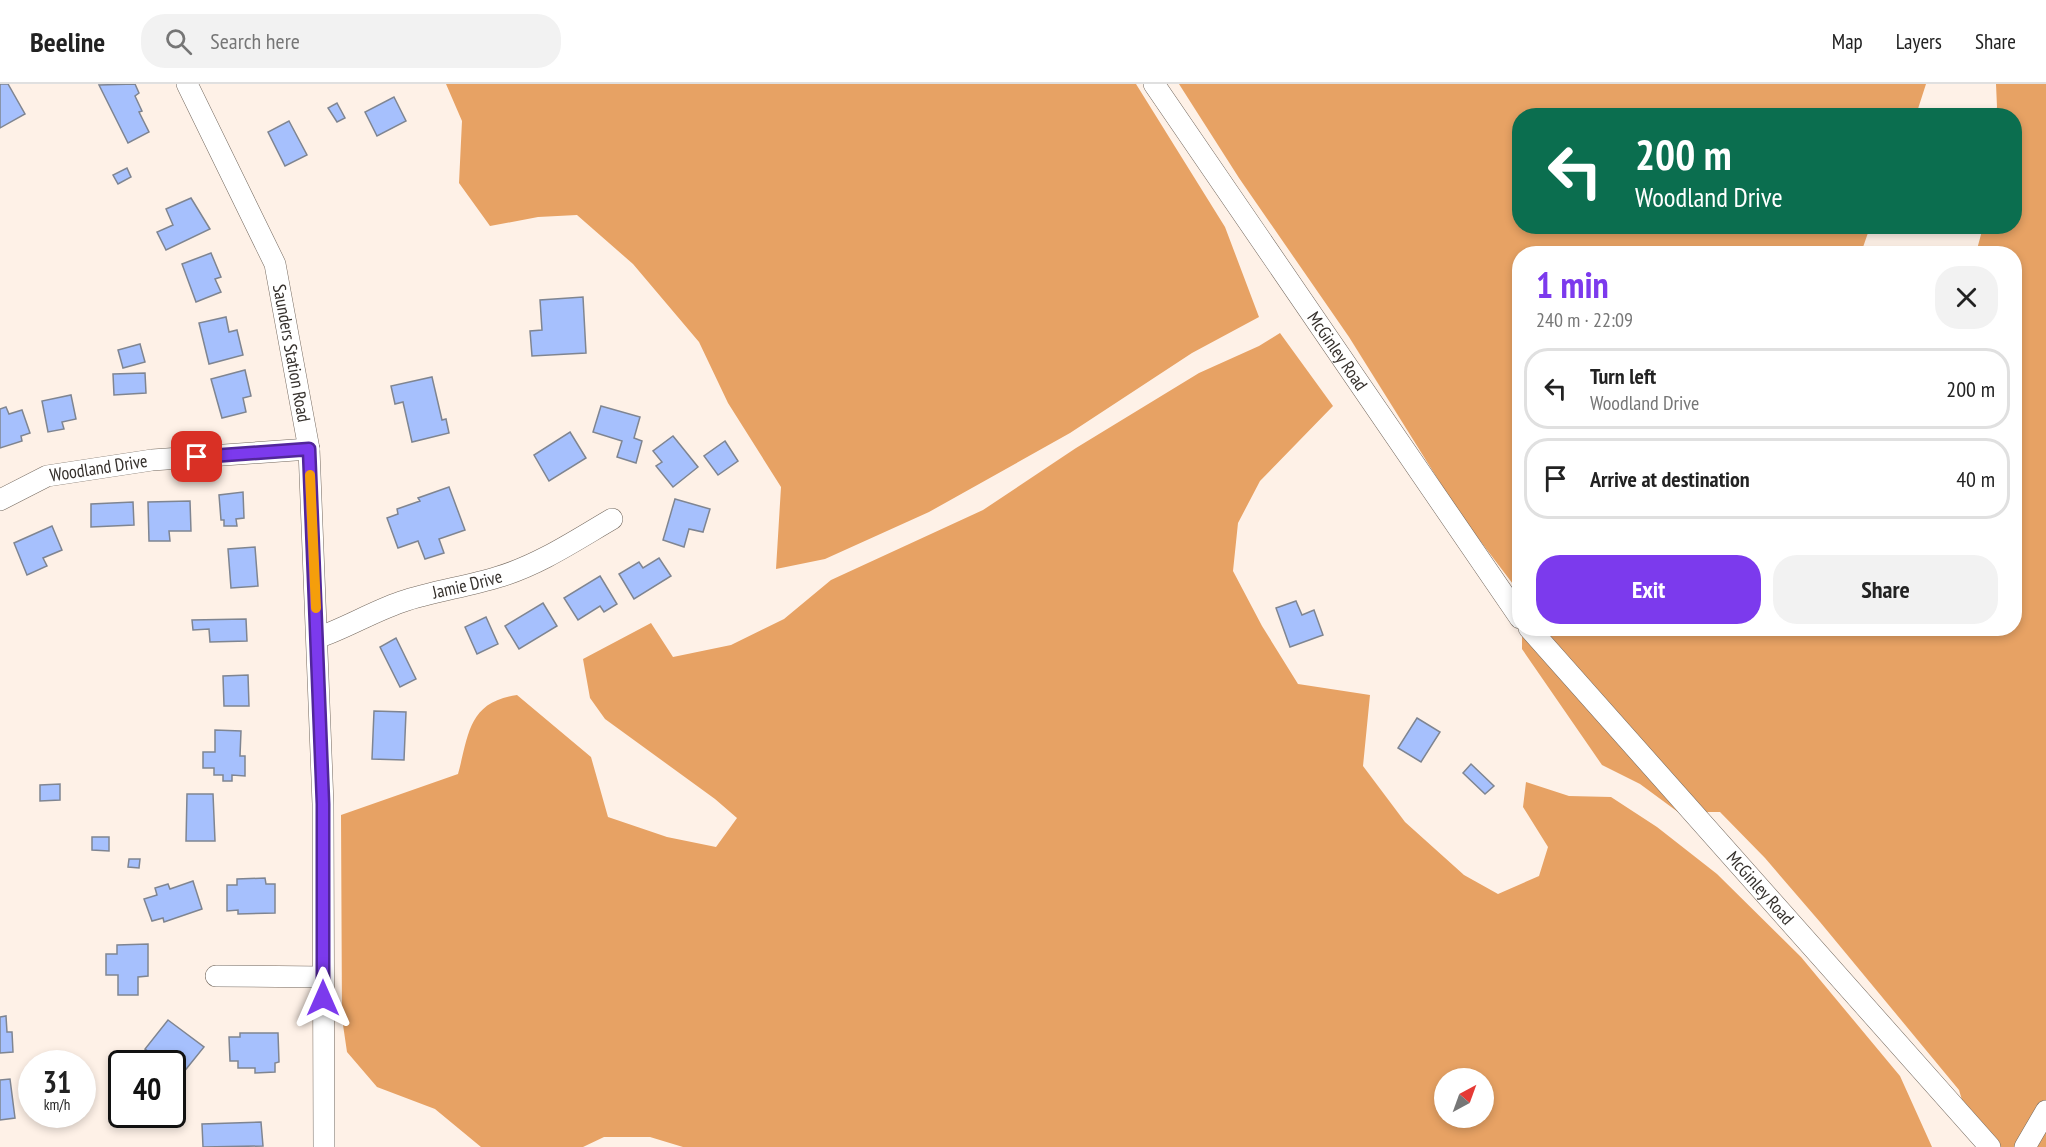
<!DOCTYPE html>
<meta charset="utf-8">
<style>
:root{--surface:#fff;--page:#f2f2f2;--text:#222;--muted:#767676;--line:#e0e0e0;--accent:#7c3aed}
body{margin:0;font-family:"PT Sans Narrow",sans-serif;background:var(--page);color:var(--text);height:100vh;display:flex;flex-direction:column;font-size:22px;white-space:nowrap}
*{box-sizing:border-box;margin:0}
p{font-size:20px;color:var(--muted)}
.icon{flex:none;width:33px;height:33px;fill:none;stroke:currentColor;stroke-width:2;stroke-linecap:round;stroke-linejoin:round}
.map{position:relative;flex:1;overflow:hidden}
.side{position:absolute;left:1512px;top:162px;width:510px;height:390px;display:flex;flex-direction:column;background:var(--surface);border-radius:24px;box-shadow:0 3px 9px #0003}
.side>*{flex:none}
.hud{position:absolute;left:1512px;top:24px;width:510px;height:126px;border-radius:24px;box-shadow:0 3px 9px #0003;background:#0b6e4f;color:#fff;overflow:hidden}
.needle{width:39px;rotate:41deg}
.controls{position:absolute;left:1434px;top:984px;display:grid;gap:12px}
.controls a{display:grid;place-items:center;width:60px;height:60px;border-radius:50%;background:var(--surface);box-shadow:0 3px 9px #0003;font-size:30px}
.speed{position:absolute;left:18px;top:966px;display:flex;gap:12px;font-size:30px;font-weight:700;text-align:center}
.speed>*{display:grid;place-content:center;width:78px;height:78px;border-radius:50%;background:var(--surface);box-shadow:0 3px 9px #0003;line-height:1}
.speed small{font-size:15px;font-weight:400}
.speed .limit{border:3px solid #111;border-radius:9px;background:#fff;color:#111}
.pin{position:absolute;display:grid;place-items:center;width:51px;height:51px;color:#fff;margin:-26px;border-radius:12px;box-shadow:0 3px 9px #0006}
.me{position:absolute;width:66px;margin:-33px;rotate:0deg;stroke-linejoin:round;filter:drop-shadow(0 0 4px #0008)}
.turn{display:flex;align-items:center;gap:21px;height:126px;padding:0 24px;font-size:27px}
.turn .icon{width:78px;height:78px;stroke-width:2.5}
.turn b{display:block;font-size:42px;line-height:51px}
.round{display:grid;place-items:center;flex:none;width:63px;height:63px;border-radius:24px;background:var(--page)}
.overview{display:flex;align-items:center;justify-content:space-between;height:102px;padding:0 24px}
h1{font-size:36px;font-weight:700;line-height:45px;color:var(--accent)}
.action{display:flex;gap:12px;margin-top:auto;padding:12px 24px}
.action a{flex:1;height:69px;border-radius:24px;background:var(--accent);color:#fff;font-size:24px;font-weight:700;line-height:69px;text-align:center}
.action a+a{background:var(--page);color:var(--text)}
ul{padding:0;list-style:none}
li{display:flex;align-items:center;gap:18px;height:81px;margin:0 12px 9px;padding:0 12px;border:3px solid var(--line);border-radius:24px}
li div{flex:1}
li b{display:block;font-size:22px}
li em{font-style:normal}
header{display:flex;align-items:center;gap:36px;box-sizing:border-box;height:84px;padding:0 30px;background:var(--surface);border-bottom:2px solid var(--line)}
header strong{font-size:28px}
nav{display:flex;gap:33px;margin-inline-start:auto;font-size:21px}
.search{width:420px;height:54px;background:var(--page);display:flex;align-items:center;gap:15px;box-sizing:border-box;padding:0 21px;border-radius:24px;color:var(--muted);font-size:22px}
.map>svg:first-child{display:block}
.forest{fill:#e7a264;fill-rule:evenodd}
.building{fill:#a6c0fd;stroke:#7f8591;stroke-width:1.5}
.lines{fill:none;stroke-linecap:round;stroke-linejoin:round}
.minor-casing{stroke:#74695f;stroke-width:22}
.minor{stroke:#fff;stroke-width:21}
.route-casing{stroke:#51269a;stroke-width:15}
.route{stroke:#7c3aed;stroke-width:10}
.slow{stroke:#f59e0b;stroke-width:10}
.labels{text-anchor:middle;stroke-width:5;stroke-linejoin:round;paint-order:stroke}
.street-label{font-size:18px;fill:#35302c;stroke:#fff}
</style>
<header>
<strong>Beeline</strong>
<div class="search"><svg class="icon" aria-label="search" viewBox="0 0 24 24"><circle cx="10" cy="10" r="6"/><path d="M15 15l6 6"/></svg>Search here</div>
<nav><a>Map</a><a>Layers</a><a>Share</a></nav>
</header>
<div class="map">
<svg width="2046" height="1063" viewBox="0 0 2046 1063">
<rect width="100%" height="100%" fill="#fef1e7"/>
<g class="forest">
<path d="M 446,0 L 1136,0 L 1225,143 L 1259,233 L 1192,269 L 1070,349 L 929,428 L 825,475 L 776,485 L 781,403 L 728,319 L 699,258 L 633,180 L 577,131 L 538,133 L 490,142 L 459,99 L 462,37 Z"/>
<path d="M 1179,0 L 1926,0 L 1916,31 L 1520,32 L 1520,142 L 1870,143 L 1861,169 L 1520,170 L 1519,508 L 1459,429 L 1349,253 L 1239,94 Z"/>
<path d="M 1996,0 L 2046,0 L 2046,1063 L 1976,1063 L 1959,1006 L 1820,838 L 1765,774 L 1720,728 L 1678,728 L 1640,700 L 1602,681 L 1522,565 L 1522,544 L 2014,544 L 2014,170 L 1976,169 L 1983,143 L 2014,142 L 2014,32 L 1995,31 L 1997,23 Z"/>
<path d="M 1280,249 L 1333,322 L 1260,397 L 1238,439 L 1233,487 L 1262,542 L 1298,600 L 1370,611 L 1363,682 L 1405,738 L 1464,791 L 1498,810 L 1539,792 L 1548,763 L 1523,723 L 1526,698 L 1569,712 L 1611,713 L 1657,743 L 1717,790 L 1801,873 L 1900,992 L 1932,1063 L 683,1063 L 650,1053 L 604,1053 L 583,1063 L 481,1063 L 435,1025 L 377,1003 L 347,968 L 342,934 L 341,731 L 458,690 C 469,650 468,618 517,611 L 591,673 L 608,733 L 667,753 L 716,763 L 737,734 L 715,715 L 605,635 L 590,614 L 583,575 L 651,539 L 673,573 L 731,561 L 784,535 L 831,496 L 983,426 L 1076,364 L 1199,289 L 1259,262 ZM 1444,994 L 1484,994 L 1484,1034 L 1444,1034 Z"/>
</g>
<g class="building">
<path d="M 0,0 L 8,0 L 25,30 L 0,44 Z"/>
<path d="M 135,0 L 139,9 L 135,12 L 142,27 L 139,28 L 149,48 L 128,59 L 99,1 Z"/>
<path d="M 394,13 L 406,37 L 377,52 L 365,28 Z"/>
<path d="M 337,19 L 345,34 L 337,38 L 328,24 Z"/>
<path d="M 289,37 L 307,71 L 285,82 L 268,48 Z"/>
<path d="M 127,84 L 131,93 L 118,100 L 113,91 Z"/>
<path d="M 191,114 L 210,145 L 166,166 L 157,148 L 173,141 L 166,125 Z"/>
<path d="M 211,169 L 221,193 L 215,195 L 221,208 L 196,218 L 182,180 Z"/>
<path d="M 583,213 L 586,269 L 532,272 L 530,247 L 542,246 L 540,216 Z"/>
<path d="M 226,233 L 229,248 L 237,246 L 243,271 L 209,280 L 199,239 Z"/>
<path d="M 140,260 L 145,278 L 123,284 L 118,266 Z"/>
<path d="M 245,286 L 251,312 L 243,314 L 246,328 L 222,334 L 211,295 Z"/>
<path d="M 145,289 L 146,309 L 114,311 L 113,290 Z"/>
<path d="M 432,293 L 442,336 L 446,335 L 449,349 L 412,358 L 403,318 L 395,320 L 391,302 Z"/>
<path d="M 71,311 L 76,335 L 62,338 L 64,345 L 48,348 L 42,317 Z"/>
<path d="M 601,322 L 640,333 L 634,354 L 642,357 L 636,379 L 617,373 L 622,357 L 593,348 Z"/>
<path d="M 6,323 L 9,330 L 22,326 L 30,349 L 21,352 L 22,357 L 0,364 L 0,325 Z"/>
<path d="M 570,348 L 586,374 L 549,397 L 534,371 Z"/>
<path d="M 673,352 L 698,383 L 673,403 L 656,382 L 662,378 L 653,367 Z"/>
<path d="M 725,357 L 738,377 L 718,391 L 704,372 Z"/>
<path d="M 449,403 L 465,446 L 439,455 L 444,469 L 425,475 L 418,457 L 398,464 L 387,434 L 398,430 L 397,425 L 420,417 L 418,414 Z"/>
<path d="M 243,408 L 244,434 L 236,435 L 237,442 L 224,442 L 224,436 L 221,436 L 219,411 Z"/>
<path d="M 675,415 L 710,425 L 703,448 L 689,445 L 684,463 L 663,456 Z"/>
<path d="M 190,417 L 191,447 L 169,447 L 170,457 L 149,457 L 148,418 Z"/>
<path d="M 133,418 L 134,441 L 91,443 L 91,420 Z"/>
<path d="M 52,442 L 62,466 L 43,474 L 47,482 L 27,491 L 14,459 Z"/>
<path d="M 255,463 L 258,502 L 231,504 L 228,465 Z"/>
<path d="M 659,474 L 671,492 L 634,515 L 619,490 L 639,478 L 643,484 Z"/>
<path d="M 600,492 L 617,520 L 604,528 L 600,522 L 578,536 L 564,514 Z"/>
<path d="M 1296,517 L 1302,531 L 1314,526 L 1323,551 L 1290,563 L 1276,524 Z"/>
<path d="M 543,519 L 557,542 L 519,565 L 505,542 Z"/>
<path d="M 486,533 L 498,560 L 477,570 L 465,543 Z"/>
<path d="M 246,535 L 247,557 L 210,558 L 209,545 L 193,546 L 192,536 Z"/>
<path d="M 396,554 L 416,595 L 400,603 L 380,563 Z"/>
<path d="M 248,591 L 249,622 L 224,622 L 223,592 Z"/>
<path d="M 374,627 L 406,628 L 404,676 L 372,675 Z"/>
<path d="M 1417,634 L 1440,648 L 1421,678 L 1398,664 Z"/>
<path d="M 215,646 L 241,647 L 240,672 L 245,672 L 245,692 L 232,691 L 232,697 L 223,697 L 223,691 L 214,691 L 214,684 L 203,684 L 203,668 L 215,668 Z"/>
<path d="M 1471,680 L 1494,702 L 1485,710 L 1463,689 Z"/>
<path d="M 60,700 L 60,716 L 40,717 L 40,701 Z"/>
<path d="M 187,710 L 213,710 L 215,757 L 186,757 Z"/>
<path d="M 92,753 L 109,753 L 109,767 L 92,766 Z"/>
<path d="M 129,775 L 140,775 L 139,784 L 128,783 Z"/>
<path d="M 265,794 L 266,800 L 275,800 L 275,829 L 238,830 L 238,826 L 227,827 L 227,801 L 237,801 L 237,795 Z"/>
<path d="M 193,797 L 202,825 L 164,838 L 163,834 L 152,837 L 144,815 L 157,811 L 155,804 L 168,800 L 170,805 Z"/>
<path d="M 148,860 L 148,892 L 138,893 L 138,911 L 118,911 L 118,891 L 106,891 L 106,870 L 117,870 L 117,861 Z"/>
<path d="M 6,932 L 7,948 L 12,948 L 13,968 L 0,969 L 0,933 Z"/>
<path d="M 168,936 L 204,963 L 183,989 L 177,985 L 172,991 L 172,980 L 160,980 L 161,977 L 145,965 Z"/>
<path d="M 240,949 L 278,949 L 279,978 L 275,979 L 275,988 L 255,989 L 255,984 L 238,984 L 238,977 L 230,977 L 229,953 L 240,953 Z"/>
<path d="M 10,995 L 15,1034 L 0,1036 L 0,996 Z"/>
<path d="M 261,1038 L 263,1062 L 203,1063 L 202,1040 Z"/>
</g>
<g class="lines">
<g class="minor-casing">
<g id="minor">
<path id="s1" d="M 187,0 L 275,180 L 309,365 L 323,720 L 324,1063"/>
<path id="s2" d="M 1154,0 L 1520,534"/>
<path id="s3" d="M 0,416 L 47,392 L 152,376 L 309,365"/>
<path id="s4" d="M 1529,544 L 1990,1063"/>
<path id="s5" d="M 317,554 C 346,544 372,528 401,518 C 433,507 466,503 498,493 C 539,481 576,456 612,435"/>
<path d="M 216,892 L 323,893"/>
<path d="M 2025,1063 L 2046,1027"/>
</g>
</g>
<use href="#minor" class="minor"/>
</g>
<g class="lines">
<g class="route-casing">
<path id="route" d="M 197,373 L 309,365 L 323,720 L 323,914"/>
</g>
<use href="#route" class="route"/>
<path class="slow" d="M 310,391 L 316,524"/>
</g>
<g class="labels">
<g class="street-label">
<text dy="6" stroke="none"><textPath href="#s2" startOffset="324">McGinley Road</textPath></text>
<text dy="6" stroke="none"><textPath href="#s1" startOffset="291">Saunders Station Road</textPath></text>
<text dy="6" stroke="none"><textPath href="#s3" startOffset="105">Woodland Drive</textPath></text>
<text dy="6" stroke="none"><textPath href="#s5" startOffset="160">Jamie Drive</textPath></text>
<text dy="6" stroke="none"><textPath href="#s4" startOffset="348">McGinley Road</textPath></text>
</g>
</g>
</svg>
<div class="controls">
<a><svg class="needle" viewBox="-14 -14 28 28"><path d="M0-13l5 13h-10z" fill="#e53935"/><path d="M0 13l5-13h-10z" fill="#767676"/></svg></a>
</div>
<div class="speed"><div>31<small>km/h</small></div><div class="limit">40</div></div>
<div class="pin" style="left:197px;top:373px;background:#d93025"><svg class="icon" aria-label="arrive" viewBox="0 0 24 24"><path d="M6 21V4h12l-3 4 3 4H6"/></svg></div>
<svg class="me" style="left:323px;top:914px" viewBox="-20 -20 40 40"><path d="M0-17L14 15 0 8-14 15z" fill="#7c3aed" stroke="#fff" stroke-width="4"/></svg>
<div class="hud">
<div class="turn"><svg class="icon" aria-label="left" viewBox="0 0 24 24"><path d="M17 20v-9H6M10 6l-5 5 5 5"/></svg><div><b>200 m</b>Woodland Drive</div></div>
</div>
<section class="side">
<div class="overview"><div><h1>1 min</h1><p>240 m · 22:09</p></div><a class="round"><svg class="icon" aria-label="close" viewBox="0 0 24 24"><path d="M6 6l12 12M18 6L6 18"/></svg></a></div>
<ul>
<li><svg class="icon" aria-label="left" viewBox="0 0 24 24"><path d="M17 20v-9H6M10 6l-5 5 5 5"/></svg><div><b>Turn left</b><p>Woodland Drive</p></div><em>200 m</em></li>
<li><svg class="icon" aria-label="arrive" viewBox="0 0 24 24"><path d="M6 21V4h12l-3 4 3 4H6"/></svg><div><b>Arrive at destination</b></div><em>40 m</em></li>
</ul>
<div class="action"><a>Exit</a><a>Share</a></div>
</section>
</div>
